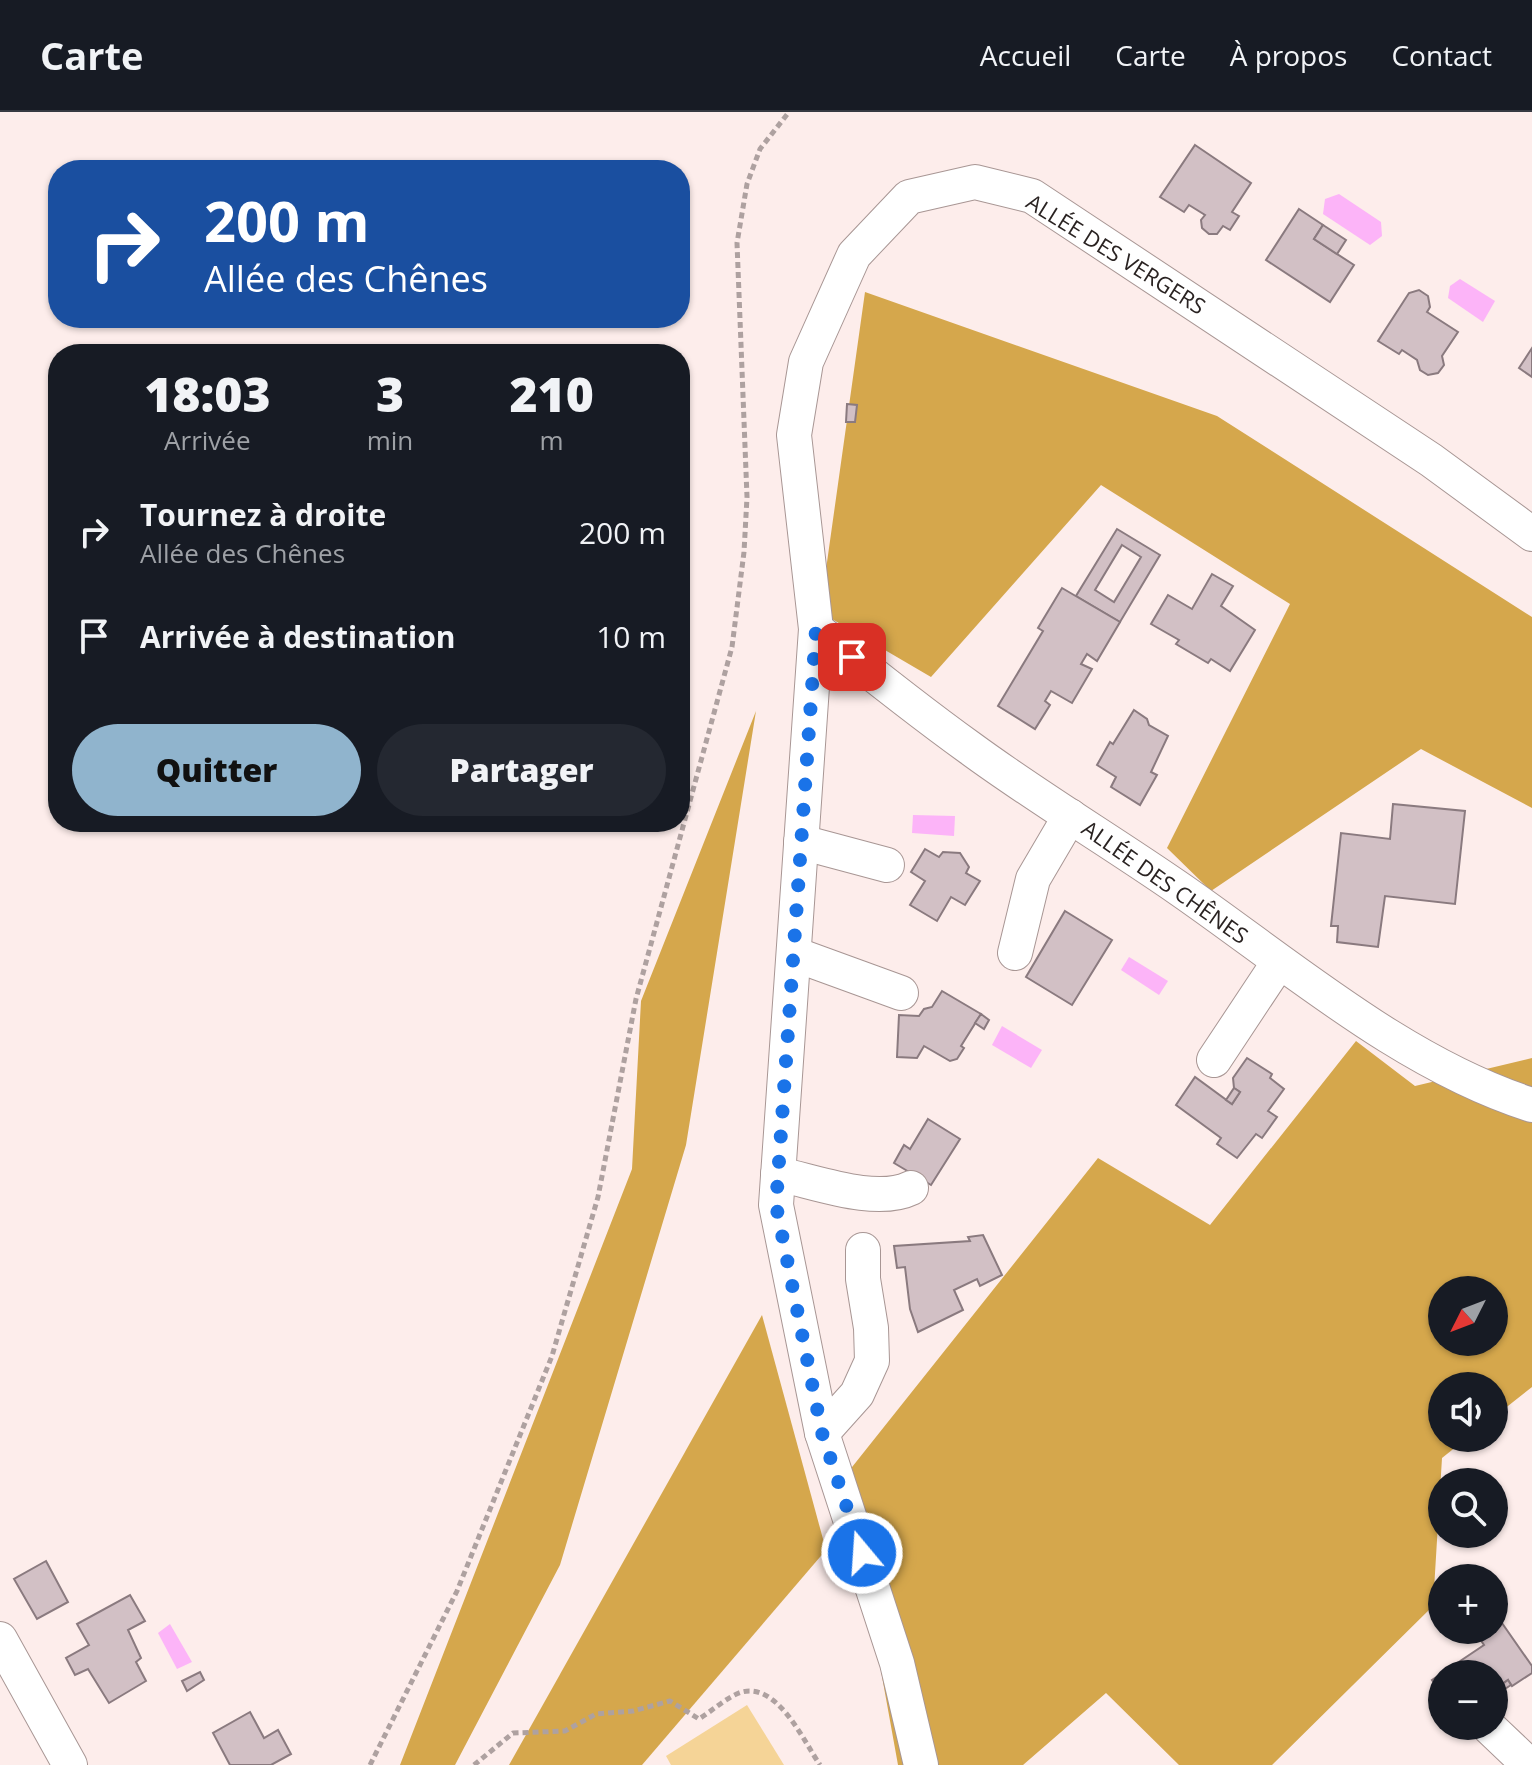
<!DOCTYPE html>
<html lang="fr">
<meta charset="utf-8">
<style>
:root{--surface:#171b24;--page:#242831;--text:#f1f3f6;--muted:#9ea1a6;--line:#363941;--accent:#90b4cd}
body{margin:0;font-family:"Open Sans",sans-serif;background:var(--page);color:var(--text);height:100vh;display:flex;flex-direction:column;font-size:30px;white-space:nowrap}
*{box-sizing:border-box;margin:0}
p{font-size:26px;color:var(--muted)}
.icon{flex:none;width:44px;height:44px;fill:none;stroke:currentColor;stroke-width:2;stroke-linecap:round;stroke-linejoin:round}
.map{position:relative;flex:1;overflow:hidden}
.drawer{position:absolute;left:48px;top:232px;width:642px;height:488px;display:flex;flex-direction:column;background:var(--surface);border-radius:32px;box-shadow:0 2px 6px #0004}
.drawer>*{flex:none}
.hud{position:absolute;left:48px;top:48px;width:642px;height:168px;border-radius:32px;box-shadow:0 2px 6px #0004;background:#1a4fa0;color:#fff;overflow:hidden}
.needle{width:52px;rotate:228deg}
.tools{position:absolute;left:1428px;top:1164px;display:grid;gap:16px}
.tools a{display:grid;place-items:center;width:80px;height:80px;border-radius:50%;background:var(--surface);box-shadow:0 2px 6px #0004;font-size:40px}
.pin{position:absolute;display:grid;place-items:center;width:68px;height:68px;color:#fff;margin:-34px;border-radius:16px;box-shadow:0 4px 12px #0006}
.me{position:absolute;width:88px;margin:-44px;rotate:342deg;stroke-linejoin:round;filter:drop-shadow(0 0 6px #0008)}
.turn{display:flex;align-items:center;gap:28px;height:168px;padding:0 24px;font-size:36px}
.turn .icon{width:104px;height:104px;stroke-width:2.5}
.turn b{display:block;font-size:56px;line-height:68px}
.eta{display:flex;justify-content:space-evenly;align-items:center;height:136px;text-align:center}
.eta b{font-size:48px;font-weight:800;line-height:56px}
.primary-button{display:flex;gap:16px;margin-top:auto;padding:16px 24px}
.primary-button a{flex:1;height:92px;border-radius:48px;background:var(--accent);color:#111;font-size:32px;font-weight:800;line-height:92px;text-align:center}
.primary-button a+a{background:var(--page);color:var(--text)}
ul{padding:0;list-style:none}
li{display:flex;align-items:center;gap:24px;height:104px;padding:0 24px}
li div{flex:1}
li b{display:block;font-size:30px}
li em{font-style:normal}
header{display:flex;align-items:center;gap:48px;box-sizing:border-box;height:112px;padding:0 40px;background:var(--surface);border-bottom:2px solid var(--line)}
header strong{font-size:38px}
nav{display:flex;gap:44px;margin-inline-start:auto;font-size:28px}
.map>svg:first-child{display:block}
.green{fill:#f5d497}
.forest{fill:#d5a74c;fill-rule:evenodd}
.water{fill:#fcb4f8}
.building{fill:#d2c0c5;stroke:#8a7a7f;stroke-width:2;fill-rule:evenodd}
.lines{fill:none;stroke-linecap:round;stroke-linejoin:round}
.minor-casing{stroke:#a89694;stroke-width:36}
.path{stroke:#aea1a0;stroke-width:5;stroke-dasharray:6 4;stroke-linecap:butt}
.minor{stroke:#fff;stroke-width:34}
.route{stroke:#1a73e8;stroke-width:14;stroke-dasharray:0 25.2}
.labels{text-anchor:middle;stroke-width:8;stroke-linejoin:round;paint-order:stroke}
.street-label{font-size:22px;fill:#2a2322;stroke:#fff}
</style>
<header>
<strong>Carte</strong>
<nav><a>Accueil</a><a>Carte</a><a>À propos</a><a>Contact</a></nav>
</header>
<div class="map">
<svg width="1532" height="1653" viewBox="0 0 1532 1653">
<rect width="100%" height="100%" fill="#fdedeb"/>
<path class="green" d="M 747,1593 L 784,1653 L 671,1653 L 666,1644 Z"/>
<g class="forest">
<path d="M 865,180 L 1217,304 L 1532,505 L 1532,696 L 1421,637 L 1211,779 L 1167,736 L 1290,492 L 1101,373 L 931,565 L 820,500 Z"/>
<path d="M 756,599 L 686,1033 L 560,1453 L 455,1653 L 400,1653 L 632,1057 L 641,889 Z"/>
<path d="M 1356,929 L 1415,974 L 1532,946 L 1532,1275 L 1494,1305 L 1494,1274 L 1442,1274 L 1442,1326 L 1467,1326 L 1442,1346 L 1433,1494 L 1272,1653 L 1179,1653 L 1106,1581 L 1023,1653 L 898,1653 L 872,1509 L 841,1433 L 829,1384 L 1098,1046 L 1210,1113 ZM 1442,1178 L 1494,1178 L 1494,1230 L 1442,1230 Z"/>
<path d="M 762,1203 L 826,1438 L 642,1653 L 509,1653 Z"/>
</g>
<g class="water">
<path d="M 1339,82 L 1381,110 L 1382,124 L 1370,133 L 1323,102 L 1325,87 Z"/>
<path d="M 1460,167 L 1495,189 L 1483,210 L 1448,186 L 1450,174 Z"/>
<path d="M 913,703 L 955,704 L 954,724 L 912,721 Z"/>
<path d="M 1129,845 L 1168,869 L 1159,883 L 1121,858 Z"/>
<path d="M 1002,914 L 1042,938 L 1031,956 L 992,933 Z"/>
<path d="M 170,1512 L 192,1550 L 177,1557 L 158,1521 Z"/>
</g>
<g class="building">
<path d="M 1195,33 L 1251,71 L 1232,100 L 1239,104 L 1230,118 L 1223,114 L 1217,122 L 1209,122 L 1202,116 L 1201,108 L 1205,103 L 1189,93 L 1184,100 L 1160,85 Z"/>
<path d="M 1299,97 L 1323,113 L 1314,127 L 1354,153 L 1330,190 L 1266,148 Z"/>
<path d="M 1323,113 L 1346,128 L 1337,142 L 1314,127 Z"/>
<path d="M 1419,178 L 1428,184 L 1430,195 L 1427,200 L 1458,220 L 1442,244 L 1444,253 L 1438,261 L 1428,263 L 1420,258 L 1417,248 L 1402,238 L 1399,242 L 1378,229 L 1409,181 Z"/>
<path d="M 1532,236 L 1532,265 L 1519,256 Z"/>
<path d="M 847,292 L 857,293 L 855,310 L 846,310 Z"/>
<path d="M 1117,417 L 1160,443 L 1120,510 L 1076,484 ZM 1122,433 L 1141,445 L 1114,490 L 1095,478 Z"/>
<path d="M 1212,462 L 1233,474 L 1221,494 L 1255,518 L 1230,559 L 1211,547 L 1208,551 L 1176,532 L 1179,528 L 1151,512 L 1168,483 L 1192,497 Z"/>
<path d="M 1062,476 L 1120,510 L 1097,549 L 1087,542 L 1081,552 L 1092,557 L 1072,591 L 1051,579 L 1045,589 L 1050,593 L 1035,617 L 998,594 L 1043,519 L 1038,516 Z"/>
<path d="M 1134,598 L 1147,607 L 1149,613 L 1168,624 L 1151,660 L 1157,663 L 1140,693 L 1111,675 L 1116,665 L 1097,653 L 1110,630 L 1113,632 Z"/>
<path d="M 1393,692 L 1465,699 L 1455,792 L 1385,784 L 1378,835 L 1337,830 L 1338,814 L 1331,814 L 1341,721 L 1390,727 Z"/>
<path d="M 925,737 L 939,745 L 943,740 L 960,741 L 969,755 L 966,761 L 980,769 L 965,793 L 951,785 L 937,809 L 910,793 L 925,769 L 911,760 Z"/>
<path d="M 1065,799 L 1112,828 L 1072,893 L 1026,865 Z"/>
<path d="M 942,879 L 981,902 L 961,934 L 964,936 L 957,947 L 950,949 L 924,934 L 917,946 L 897,945 L 899,903 L 919,904 L 924,897 L 932,895 Z"/>
<path d="M 981,902 L 989,908 L 984,917 L 975,911 Z"/>
<path d="M 1247,946 L 1272,962 L 1270,966 L 1284,977 L 1268,999 L 1277,1005 L 1262,1026 L 1256,1022 L 1237,1046 L 1217,1032 L 1221,1026 L 1176,993 L 1195,965 L 1232,992 L 1240,980 L 1234,976 L 1233,966 Z"/>
<path d="M 1234,976 L 1240,980 L 1232,992 L 1226,988 Z"/>
<path d="M 928,1007 L 960,1027 L 931,1073 L 894,1051 L 904,1033 L 910,1037 Z"/>
<path d="M 983,1123 L 1002,1163 L 980,1174 L 977,1167 L 954,1178 L 963,1198 L 918,1220 L 910,1197 L 905,1155 L 897,1156 L 894,1134 L 970,1129 L 968,1125 Z"/>
<path d="M 46,1449 L 68,1490 L 37,1507 L 14,1467 Z"/>
<path d="M 130,1483 L 145,1509 L 128,1518 L 141,1546 L 136,1550 L 146,1569 L 109,1591 L 88,1557 L 75,1563 L 66,1546 L 89,1533 L 77,1512 Z"/>
<path d="M 1495,1501 L 1532,1554 L 1532,1561 L 1512,1574 L 1508,1568 L 1494,1578 L 1494,1562 L 1442,1562 L 1442,1583 L 1432,1568 L 1484,1533 L 1474,1518 L 1494,1518 Z"/>
<path d="M 200,1560 L 204,1568 L 187,1579 L 182,1569 Z"/>
<path d="M 1508,1568 L 1511,1573 L 1494,1584 L 1494,1578 Z"/>
<path d="M 250,1600 L 264,1626 L 278,1618 L 291,1642 L 271,1653 L 230,1653 L 213,1621 Z"/>
</g>
<g class="lines">
<g class="minor-casing">
<g id="minor">
<path d="M 816,517 C 867,558 917,598 970,636 C 1038,686 1112,730 1181,778 C 1289,853 1405,953 1532,993"/>
<path d="M 801,730 L 887,753"/>
<path d="M 1015,841 L 1033,767 L 1070,704"/>
<path d="M 794,842 L 901,881"/>
<path d="M 1214,948 L 1279,850"/>
<path d="M 778,1062 C 816,1070 876,1093 911,1076"/>
<path d="M 822,1321 L 857,1282 L 872,1249 L 871,1216 L 863,1167 L 863,1138"/>
<path d="M 0,1527 L 70,1653"/>
<path d="M 1489,1615 L 1529,1653"/>
<path d="M 921,1653 L 897,1551 L 822,1321 L 776,1093 L 816,517 L 794,323 L 806,250 L 854,143 L 909,85 L 975,70 L 1032,84 L 1431,348 L 1532,422"/>
</g>
</g>
<g class="path">
<path d="M 370,1653 L 457,1479 L 552,1244 L 598,1085 L 636,887 L 732,535 L 744,440 L 747,385 L 737,131 L 747,72 L 760,37 L 789,0"/>
<path d="M 474,1653 L 513,1621 L 565,1619 L 596,1602 L 633,1599 L 670,1589 L 699,1607 C 712,1599 728,1584 742,1580 C 778,1571 803,1628 820,1653"/>
</g>
<use href="#minor" class="minor"/>
</g>
<g class="lines">
<path class="route" d="M 852,545 L 816,517 L 776,1093 L 822,1321 L 862,1441"/>
</g>
<g class="labels">
<g class="street-label">
<text transform="translate(1116 142) rotate(32)" y="8">ALLÉE DES VERGERS</text>
<text transform="translate(1165 770) rotate(35)" y="8">ALLÉE DES CHÊNES</text>
</g>
</g>
</svg>
<div class="tools">
<a><svg class="needle" viewBox="-14 -14 28 28"><path d="M0-13l5 13h-10z" fill="#e53935"/><path d="M0 13l5-13h-10z" fill="#9ea1a6"/></svg></a>
<a><svg class="icon" aria-label="sound" viewBox="0 0 24 24"><path d="M4 9h4l5-4v14l-5-4H4zM17 9q2 3 0 6"/></svg></a>
<a><svg class="icon" aria-label="search" viewBox="0 0 24 24"><circle cx="10" cy="10" r="6"/><path d="M15 15l6 6"/></svg></a>
<a>+</a>
<a>−</a>
</div>
<div class="pin" style="left:852px;top:545px;background:#d93025"><svg class="icon" aria-label="arrive" viewBox="0 0 24 24"><path d="M6 21V4h12l-3 4 3 4H6"/></svg></div>
<svg class="me" style="left:862px;top:1441px" viewBox="-20 -20 40 40"><circle r="17" fill="#1a73e8" stroke="#fff" stroke-width="3"/><path d="M0-11L8 9 0 5-8 9z" fill="#fff"/></svg>
<div class="hud">
<div class="turn"><svg class="icon" aria-label="right" viewBox="0 0 24 24"><path d="M7 20v-9h11M14 6l5 5-5 5"/></svg><div><b>200 m</b>Allée des Chênes</div></div>
</div>
<section class="drawer">
<div class="eta">
<div><b>18:03</b><p>Arrivée</p></div>
<div><b>3</b><p>min</p></div>
<div><b>210</b><p>m</p></div>
</div>
<ul>
<li><svg class="icon" aria-label="right" viewBox="0 0 24 24"><path d="M7 20v-9h11M14 6l5 5-5 5"/></svg><div><b>Tournez à droite</b><p>Allée des Chênes</p></div><em>200 m</em></li>
<li><svg class="icon" aria-label="arrive" viewBox="0 0 24 24"><path d="M6 21V4h12l-3 4 3 4H6"/></svg><div><b>Arrivée à destination</b></div><em>10 m</em></li>
</ul>
<div class="primary-button"><a>Quitter</a><a>Partager</a></div>
</section>
</div>
